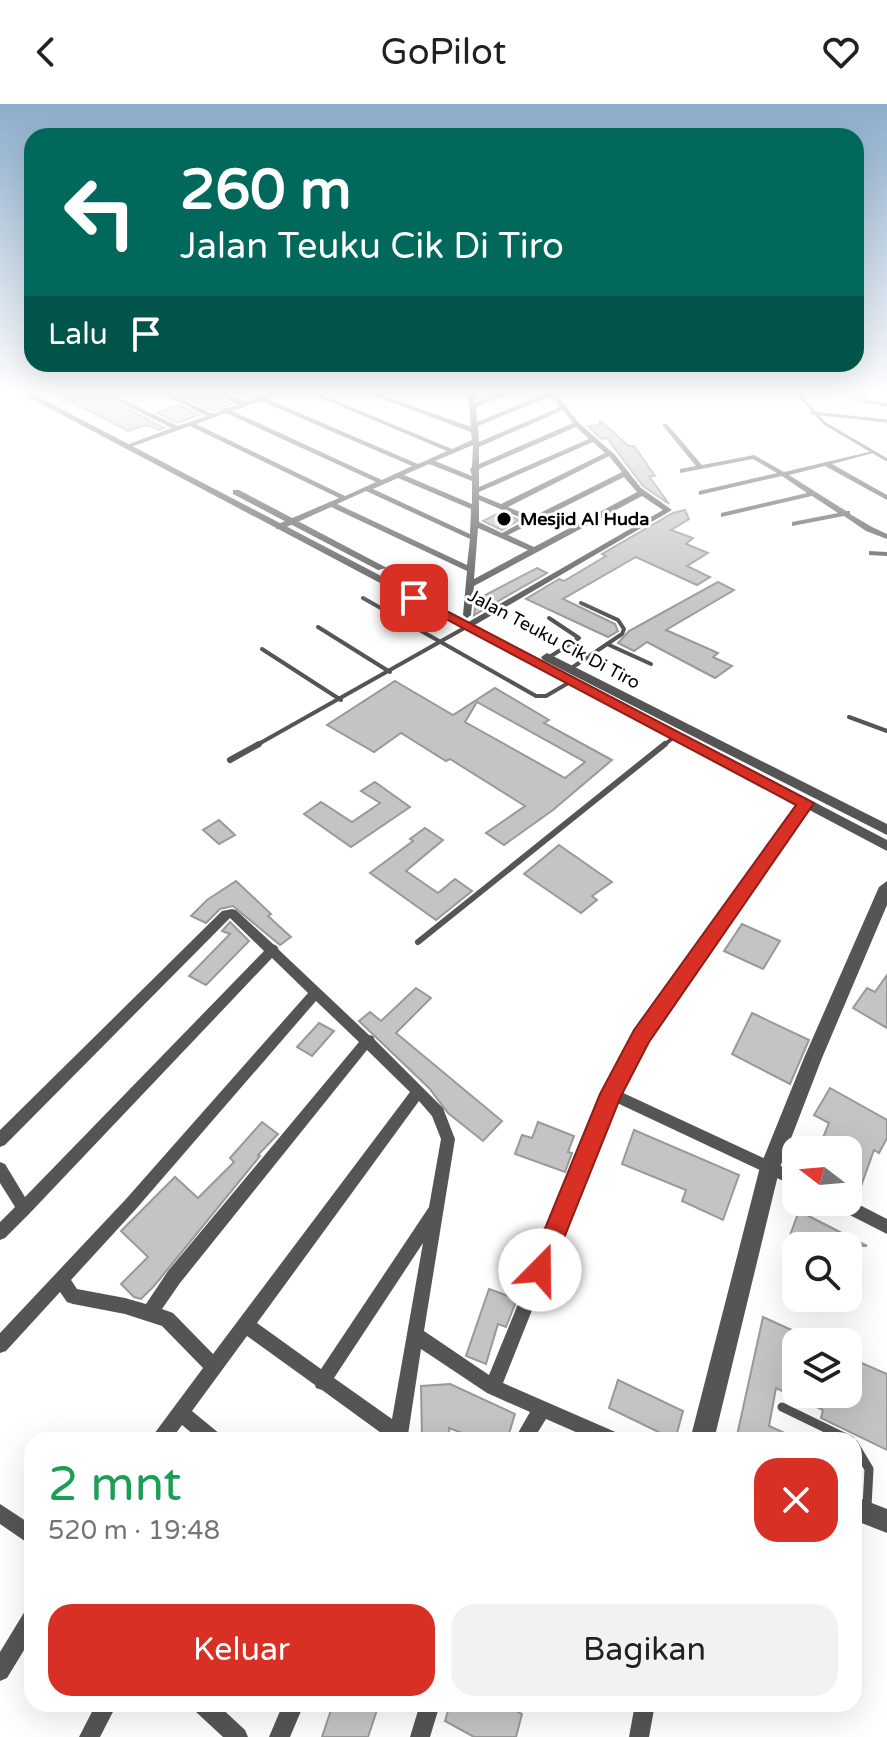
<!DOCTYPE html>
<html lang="id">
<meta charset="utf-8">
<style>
:root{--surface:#fff;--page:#f2f2f2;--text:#202124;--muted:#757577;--accent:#d93025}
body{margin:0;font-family:"Varela Round",sans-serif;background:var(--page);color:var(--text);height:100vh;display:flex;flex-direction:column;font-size:30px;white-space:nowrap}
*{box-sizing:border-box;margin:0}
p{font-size:26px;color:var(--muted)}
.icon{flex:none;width:44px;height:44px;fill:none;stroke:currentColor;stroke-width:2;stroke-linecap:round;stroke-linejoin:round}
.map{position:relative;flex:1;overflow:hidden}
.panel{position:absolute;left:24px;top:1328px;width:838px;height:280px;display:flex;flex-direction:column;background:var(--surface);border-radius:24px;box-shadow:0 8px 32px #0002}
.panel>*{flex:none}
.hud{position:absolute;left:24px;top:24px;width:840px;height:244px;border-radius:24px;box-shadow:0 8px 32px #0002;background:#00695c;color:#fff;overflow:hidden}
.needle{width:52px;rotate:286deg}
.tools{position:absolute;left:782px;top:1032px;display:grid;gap:16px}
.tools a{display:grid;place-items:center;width:80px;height:80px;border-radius:16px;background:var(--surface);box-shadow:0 8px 32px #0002;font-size:40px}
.pin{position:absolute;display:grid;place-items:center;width:68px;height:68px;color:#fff;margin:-34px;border-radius:16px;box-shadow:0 4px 12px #0006}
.me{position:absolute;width:88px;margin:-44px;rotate:22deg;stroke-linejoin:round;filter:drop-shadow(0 0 6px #0008)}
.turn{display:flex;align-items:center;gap:28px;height:168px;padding:0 24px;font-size:36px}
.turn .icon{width:104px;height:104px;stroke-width:2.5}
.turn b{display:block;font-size:56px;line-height:68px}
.then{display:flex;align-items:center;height:76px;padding:0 24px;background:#0003;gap:16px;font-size:30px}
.round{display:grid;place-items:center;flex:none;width:84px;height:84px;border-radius:24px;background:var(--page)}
.head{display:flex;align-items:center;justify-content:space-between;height:136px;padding:0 24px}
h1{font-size:48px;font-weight:600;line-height:60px;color:#1e9e55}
.primary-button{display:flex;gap:16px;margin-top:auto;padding:16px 24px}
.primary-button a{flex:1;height:92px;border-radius:24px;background:var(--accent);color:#fff;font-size:32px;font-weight:600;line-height:92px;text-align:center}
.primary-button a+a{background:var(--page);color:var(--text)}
header{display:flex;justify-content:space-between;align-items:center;height:104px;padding:0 24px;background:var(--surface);font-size:36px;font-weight:600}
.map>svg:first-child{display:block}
.building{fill:#c4c4c4;stroke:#999;stroke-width:2;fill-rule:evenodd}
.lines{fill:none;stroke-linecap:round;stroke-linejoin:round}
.service-far3{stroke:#555;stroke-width:3}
.service-far2{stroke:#555;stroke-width:4}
.service-far1{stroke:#555;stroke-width:6}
.service{stroke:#555;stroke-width:9}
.minor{fill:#555;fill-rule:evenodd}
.tertiary{fill:#555;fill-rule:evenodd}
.route{fill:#d93025;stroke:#8d1f18;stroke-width:2}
.poi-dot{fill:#000;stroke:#fff;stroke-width:3}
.labels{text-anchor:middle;stroke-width:6;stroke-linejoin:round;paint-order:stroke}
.far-poi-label{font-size:18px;font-weight:bold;fill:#000;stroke:#fff;text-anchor:start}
.far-street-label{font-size:18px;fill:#000;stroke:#fff}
</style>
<header><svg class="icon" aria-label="back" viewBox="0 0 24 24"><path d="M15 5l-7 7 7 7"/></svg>GoPilot<svg class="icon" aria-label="heart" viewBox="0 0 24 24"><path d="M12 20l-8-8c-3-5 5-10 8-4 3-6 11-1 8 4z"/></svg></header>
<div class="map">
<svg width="887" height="1633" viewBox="0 0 887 1633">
<rect width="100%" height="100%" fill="#fff"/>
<g class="building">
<path d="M 48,286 L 92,286 L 164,324 L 158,326 L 147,321 L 128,327 Z"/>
<path d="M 169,286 L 206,286 L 230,300 L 213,307 Z"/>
<path d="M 179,301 L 199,311 L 178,319 L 157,309 Z"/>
<path d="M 600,317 L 629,342 L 634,342 L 655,372 L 649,372 L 669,400 L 643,382 L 607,334 L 601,335 L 588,322 L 600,321 Z"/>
<path d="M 685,406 L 689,415 L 671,426 L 693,434 L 686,440 L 708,449 L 687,462 L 710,473 L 697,481 L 636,453 L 563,495 L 615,520 L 618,527 L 608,533 L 526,495 L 559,475 L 564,477 L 606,452 L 602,450 L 673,409 Z"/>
<path d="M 501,408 L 519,416 L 502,426 L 483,417 Z"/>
<path d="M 537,464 L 547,469 L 474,511 L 476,496 Z"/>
<path d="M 718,478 L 734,486 L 666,526 L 718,549 L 713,553 L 732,562 L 715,574 L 647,538 L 634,547 L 618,539 L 629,527 Z"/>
<path d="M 395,577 L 453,611 L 495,584 L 549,616 L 544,619 L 612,656 L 553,706 L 504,741 L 486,729 L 525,702 L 450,655 L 446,657 L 401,629 L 374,648 L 327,621 ZM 477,598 L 585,658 L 565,674 L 465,618 Z"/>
<path d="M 375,678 L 410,703 L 351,743 L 304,710 L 321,698 L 352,718 L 380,699 L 361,687 Z"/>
<path d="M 219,716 L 235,731 L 219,740 L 203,726 Z"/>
<path d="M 425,724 L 443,736 L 406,767 L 438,789 L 455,775 L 472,787 L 436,816 L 370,769 L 413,737 L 410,735 Z"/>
<path d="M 559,741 L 612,778 L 592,792 L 597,796 L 581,809 L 524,770 Z"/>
<path d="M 236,777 L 271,810 L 268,812 L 291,833 L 280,841 L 233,802 L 220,805 L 206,819 L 191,812 L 207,796 Z"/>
<path d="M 230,818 L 249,837 L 206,881 L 189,872 L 230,830 L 222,827 Z"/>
<path d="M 742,820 L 780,837 L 763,865 L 724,847 Z"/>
<path d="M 887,871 L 887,924 L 853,904 L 867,884 L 875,888 Z"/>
<path d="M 416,884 L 431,894 L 396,929 L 502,1017 L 483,1037 L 448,1009 L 429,984 L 359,917 L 370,908 L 381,917 Z"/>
<path d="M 752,909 L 809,936 L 790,980 L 732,950 Z"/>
<path d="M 319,919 L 334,927 L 312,952 L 297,943 Z"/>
<path d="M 830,984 L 887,1016 L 887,1034 L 879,1049 L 874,1046 L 856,1096 L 848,1092 L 848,1046 L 818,1046 L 829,1019 L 814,1011 Z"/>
<path d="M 262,1018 L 278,1030 L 258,1051 L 260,1052 L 154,1182 L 141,1195 L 134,1193 L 121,1180 L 148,1153 L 121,1127 L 175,1073 L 198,1094 L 234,1058 L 230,1054 Z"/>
<path d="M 538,1018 L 574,1032 L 568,1048 L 572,1049 L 565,1068 L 515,1050 L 522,1031 L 532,1034 Z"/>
<path d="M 634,1026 L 739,1071 L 723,1116 L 682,1097 L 686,1086 L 622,1060 Z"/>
<path d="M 799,1107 L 867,1142 L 804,1142 L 789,1134 Z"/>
<path d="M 489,1185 L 517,1195 L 506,1223 L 498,1220 L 486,1260 L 466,1252 Z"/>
<path d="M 763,1213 L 796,1228 L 796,1290 L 848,1290 L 848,1253 L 887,1270 L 887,1346 L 821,1314 L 823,1306 L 776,1284 L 769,1322 L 800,1336 L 736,1336 Z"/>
<path d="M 618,1276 L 683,1307 L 675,1336 L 609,1304 Z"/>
<path d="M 450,1280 L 515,1310 L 507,1336 L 481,1336 L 449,1324 L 450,1335 L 422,1336 L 421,1282 Z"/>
<path d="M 333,1600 L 379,1600 L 368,1633 L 322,1633 Z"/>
<path d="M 450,1600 L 503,1600 L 522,1610 L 516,1633 L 474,1633 L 445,1617 Z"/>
</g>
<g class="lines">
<g class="service-far3">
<path d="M 795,286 L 824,319 L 887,356"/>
<path d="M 863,286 L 864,297 L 887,301"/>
<path d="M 812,309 L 887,317"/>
</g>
<g class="service-far2">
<path d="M 363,494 L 536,592 L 546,592 L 570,578"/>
<path d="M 318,523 L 390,568"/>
<path d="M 607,540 L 651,560"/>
<path d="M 262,545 L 341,596"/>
<path d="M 548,554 L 579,534 L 549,514"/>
<path d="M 570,565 L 622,530 L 624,525 L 618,516 L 581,499"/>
<path d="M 849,613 L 887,627"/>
<path d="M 255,642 L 468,522"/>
<path d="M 663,642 L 674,633"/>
</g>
<g class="service-far1">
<path d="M 230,656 L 259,640"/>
<path d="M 418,838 L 665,640"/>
</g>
<g class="service">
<path d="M 782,1303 L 850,1336"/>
<path d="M 854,1340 L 869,1365 L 867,1402"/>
</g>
<g class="minor">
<path d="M 35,286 L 44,286 L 37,289 Z"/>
<path d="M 95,286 L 102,286 L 178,322 L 207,312 L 155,286 L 162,286 L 213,310 L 221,307 L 222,305 L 239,301 L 209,286 L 217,286 L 245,298 L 281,286 L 289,286 L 267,295 L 418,360 L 447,347 L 302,286 L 310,286 L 452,345 L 472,336 L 471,328 L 359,286 L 367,286 L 471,323 L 468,286 L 474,286 L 475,299 L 509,286 L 517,286 L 476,303 L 477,318 L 549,288 L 547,286 L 553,286 L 579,319 L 615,351 L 641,384 L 672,406 L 468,525 L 464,522 L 465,520 L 663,406 L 642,392 L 474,482 L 471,511 L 467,514 L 463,511 L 467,467 L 331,403 L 282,425 L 276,425 L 276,421 L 339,394 L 190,322 L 128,344 L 124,344 L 124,342 L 172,324 ZM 551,292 L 560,303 L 479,338 L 478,322 ZM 261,297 L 412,362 L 382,376 L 232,307 ZM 563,306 L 573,319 L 479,360 L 479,343 ZM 226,309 L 376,378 L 345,392 L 196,320 ZM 576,323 L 589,335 L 479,383 L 479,365 ZM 593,338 L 605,349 L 501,400 L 479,391 L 479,388 ZM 473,341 L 472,363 L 470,365 L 472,372 L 435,357 ZM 609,352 L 622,368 L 532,413 L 508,403 ZM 429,360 L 472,377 L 472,400 L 404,371 ZM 624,373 L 637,388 L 534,443 L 508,431 ZM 398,374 L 471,405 L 470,430 L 373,385 ZM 366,387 L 470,435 L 467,461 L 337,400 ZM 479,396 L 526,416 L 502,429 L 479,418 ZM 478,424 L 528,446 L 474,475 Z"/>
<path d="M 663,320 L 667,320 L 702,361 L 754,351 L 784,368 L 873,347 L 873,349 L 832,360 L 887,391 L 887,396 L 825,362 L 789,371 L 846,407 L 850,407 L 850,410 L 872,423 L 887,430 L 887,435 L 866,427 L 844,412 L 792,422 L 792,418 L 838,409 L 812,392 L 721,413 L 721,409 L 807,389 L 782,372 L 699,391 L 699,387 L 777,369 L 753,355 L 680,369 L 680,365 L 696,362 L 663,322 Z"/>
<path d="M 869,447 L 887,448 L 887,452 L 869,451 Z"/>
<path d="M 805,695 L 810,699 L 809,702 L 646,936 L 619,987 L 796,1069 L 796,1083 L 615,998 L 503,1279 L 620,1330 L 623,1336 L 594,1336 L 546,1315 L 533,1336 L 514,1336 L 530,1308 L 487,1289 L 421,1245 L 408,1331 L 406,1336 L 388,1336 L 388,1334 L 322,1286 L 316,1284 L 315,1281 L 247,1232 L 192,1307 L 220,1330 L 223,1336 L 200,1336 L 182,1321 L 171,1336 L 151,1336 L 154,1330 L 203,1264 L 162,1222 L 125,1210 L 73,1200 L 67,1198 L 60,1188 L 6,1247 L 0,1249 L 0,1229 L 126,1095 L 308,889 L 272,854 L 29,1110 L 5,1134 L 0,1136 L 0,1118 L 15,1103 L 0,1079 L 0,1058 L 5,1060 L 25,1093 L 264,847 L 230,814 L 5,1041 L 0,1043 L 0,1026 L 222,807 L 232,805 L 236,806 L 273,840 L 277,842 L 279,846 L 369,931 L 373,932 L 375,936 L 443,1004 L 455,1035 L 424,1227 L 489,1271 L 604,990 L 636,928 L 801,696 ZM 316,897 L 359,938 L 168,1167 L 146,1200 L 125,1194 L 77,1185 L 71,1176 L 136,1105 ZM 367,946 L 410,988 L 213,1250 L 173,1209 L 162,1205 L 180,1179 ZM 419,997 L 432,1012 L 441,1035 L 429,1103 L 321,1265 L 257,1219 ZM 423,1139 L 392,1315 L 334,1274 Z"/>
<path d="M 848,1095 L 887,1115 L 887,1130 L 834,1103 L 831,1098 L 848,1098 Z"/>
<path d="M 0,1400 L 32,1421 L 32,1442 L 0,1420 Z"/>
<path d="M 32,1504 L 32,1533 L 7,1574 L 0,1577 L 0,1548 L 25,1507 Z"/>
<path d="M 96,1600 L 117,1600 L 100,1633 L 79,1633 Z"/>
<path d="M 192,1600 L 217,1600 L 245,1626 L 248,1633 L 223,1633 L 195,1607 Z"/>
<path d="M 283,1600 L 304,1600 L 290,1633 L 269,1633 Z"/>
<path d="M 420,1600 L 440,1600 L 430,1633 L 410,1633 Z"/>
<path d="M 635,1600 L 655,1600 L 649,1633 L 629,1633 Z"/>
</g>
<g class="tertiary">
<path d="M 15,286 L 25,286 L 887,736 L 887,747 Z"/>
<path d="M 233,386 L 239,386 L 387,464 L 378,466 L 233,390 Z"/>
<path d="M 547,549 L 887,720 L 887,731 L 543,556 L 541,553 Z"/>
<path d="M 887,777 L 887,801 L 822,954 L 780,1063 L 714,1336 L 690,1336 L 760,1063 L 804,954 L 879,783 Z"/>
<path d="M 854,1392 L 887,1405 L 887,1429 L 854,1416 Z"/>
</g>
</g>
<linearGradient id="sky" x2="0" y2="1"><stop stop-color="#8cadcc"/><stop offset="0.56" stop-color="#fff"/><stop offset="1" stop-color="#fff" stop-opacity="0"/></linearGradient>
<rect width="887" height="514" fill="url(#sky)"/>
<path class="route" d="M 414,490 L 814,699 L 649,938 L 621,992 L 548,1174 L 540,1178 L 532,1174 L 528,1166 L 600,990 L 634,926 L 796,701 L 410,496 L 410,491 Z"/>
<circle class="poi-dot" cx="504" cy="415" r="8"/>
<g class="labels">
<g class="far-poi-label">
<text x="520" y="421">Mesjid Al Huda</text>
</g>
<g class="far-street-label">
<text transform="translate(554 535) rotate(28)" y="6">Jalan Teuku Cik Di Tiro</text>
</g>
</g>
</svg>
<div class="tools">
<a><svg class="needle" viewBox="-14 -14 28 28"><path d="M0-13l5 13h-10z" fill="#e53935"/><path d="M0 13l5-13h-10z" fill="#757577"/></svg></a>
<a><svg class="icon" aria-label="search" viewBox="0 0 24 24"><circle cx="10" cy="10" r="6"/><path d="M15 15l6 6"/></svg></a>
<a><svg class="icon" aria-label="layers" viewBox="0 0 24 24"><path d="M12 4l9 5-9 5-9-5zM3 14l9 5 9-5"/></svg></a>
</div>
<div class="pin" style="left:414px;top:494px;background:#d93025"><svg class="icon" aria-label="arrive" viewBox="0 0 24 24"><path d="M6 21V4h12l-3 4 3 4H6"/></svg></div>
<svg class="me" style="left:540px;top:1166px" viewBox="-20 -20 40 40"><circle r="19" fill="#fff"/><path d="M0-13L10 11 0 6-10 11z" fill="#d93025"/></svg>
<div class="hud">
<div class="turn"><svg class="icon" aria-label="left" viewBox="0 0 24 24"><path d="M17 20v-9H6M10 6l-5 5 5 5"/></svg><div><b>260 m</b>Jalan Teuku Cik Di Tiro</div></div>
<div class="then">Lalu<svg class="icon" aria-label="arrive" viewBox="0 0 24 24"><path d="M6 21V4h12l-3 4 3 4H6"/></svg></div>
</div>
<section class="panel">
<div class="head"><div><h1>2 mnt</h1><p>520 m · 19:48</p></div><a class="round" style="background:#d93025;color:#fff"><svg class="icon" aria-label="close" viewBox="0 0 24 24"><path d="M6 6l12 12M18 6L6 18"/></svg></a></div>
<div class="primary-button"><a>Keluar</a><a>Bagikan</a></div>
</section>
</div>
